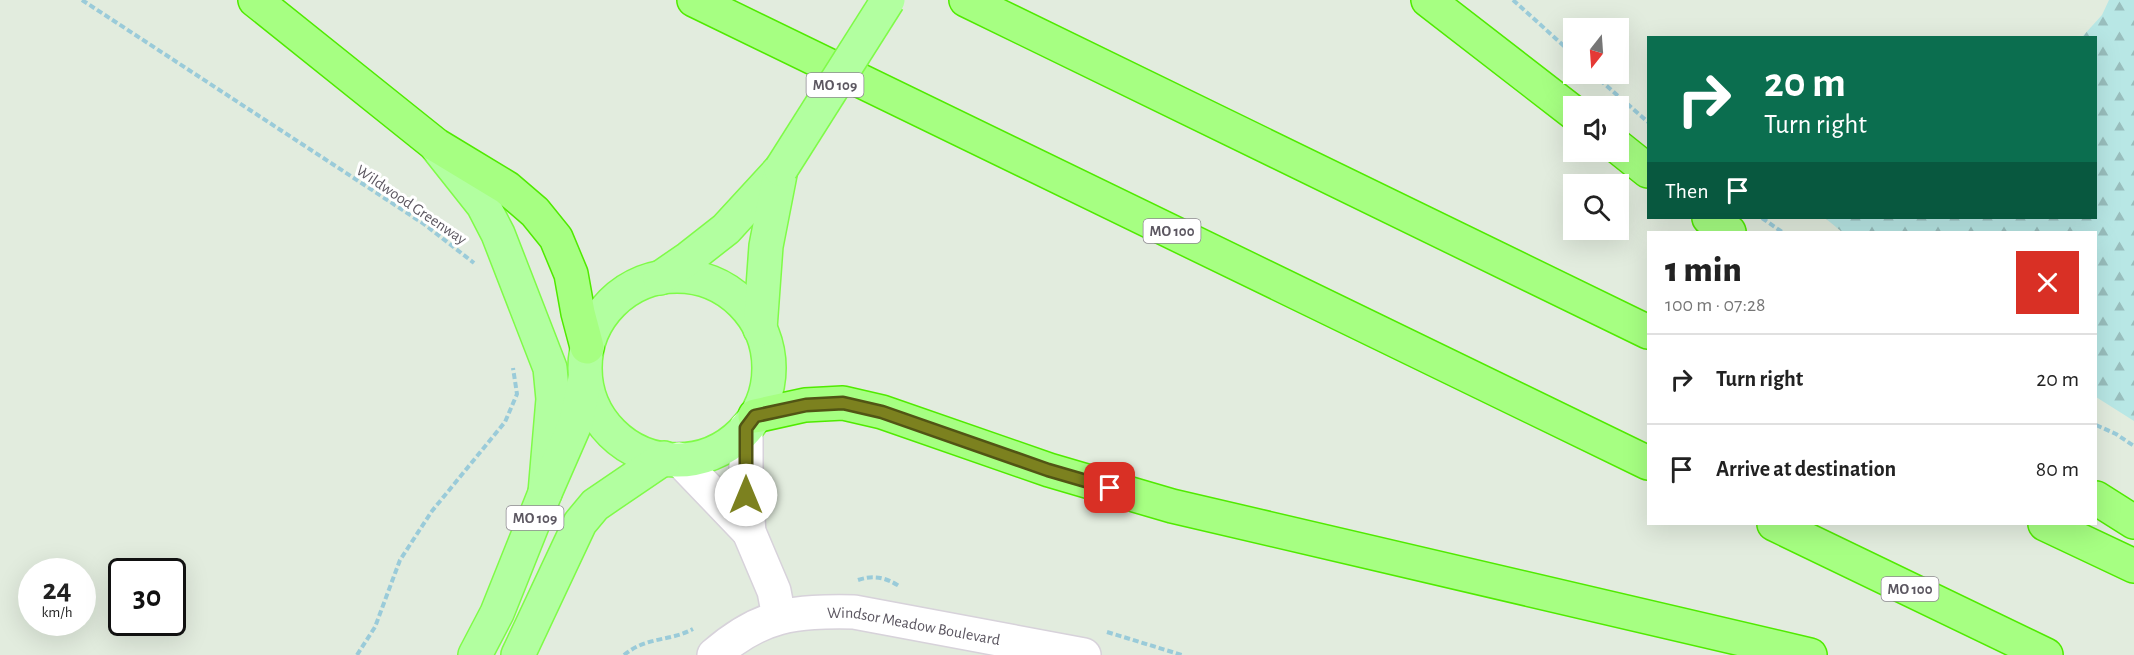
<!DOCTYPE html>
<meta charset="utf-8">
<style>
:root{--surface:#fff;--page:#f2f2f2;--text:#222;--muted:#767676;--line:#e0e0e0}
body{margin:0;font-family:"Alegreya Sans",sans-serif;background:var(--page);color:var(--text);height:100vh;display:flex;flex-direction:column;font-size:22px;white-space:nowrap}
*{box-sizing:border-box;margin:0}
p{font-size:20px;color:var(--muted)}
.icon{flex:none;width:33px;height:33px;fill:none;stroke:currentColor;stroke-width:2;stroke-linecap:round;stroke-linejoin:round}
.map{position:relative;flex:1;overflow:hidden}
.sheet{position:absolute;left:1647px;top:231px;width:450px;height:294px;display:flex;flex-direction:column;background:var(--surface);border-radius:0px;box-shadow:0 6px 24px #0002}
.sheet>*{flex:none}
.banner{position:absolute;left:1647px;top:36px;width:450px;height:183px;border-radius:0px;box-shadow:0 6px 24px #0002;background:#0b6e4f;color:#fff;overflow:hidden}
.needle{width:39px;rotate:197deg}
.fabs{position:absolute;left:1563px;top:18px;display:grid;gap:12px}
.fabs a{display:grid;place-items:center;width:66px;height:66px;border-radius:0px;background:var(--surface);box-shadow:0 6px 24px #0002;font-size:30px}
.speed{position:absolute;left:18px;top:558px;display:flex;gap:12px;font-size:30px;font-weight:700;text-align:center}
.speed>*{display:grid;place-content:center;width:78px;height:78px;border-radius:50%;background:var(--surface);box-shadow:0 6px 24px #0002;line-height:1}
.speed small{font-size:15px;font-weight:400}
.speed .limit{border:3px solid #111;border-radius:9px;background:#fff;color:#111}
.pin{position:absolute;display:grid;place-items:center;width:51px;height:51px;color:#fff;margin:-26px;border-radius:12px;box-shadow:0 3px 9px #0006}
.me{position:absolute;width:66px;margin:-33px;rotate:0deg;stroke-linejoin:round;filter:drop-shadow(0 0 4px #0008)}
.turn{display:flex;align-items:center;gap:21px;height:126px;padding:0 18px;font-size:27px}
.turn .icon{width:78px;height:78px;stroke-width:2.5}
.turn b{display:block;font-size:42px;line-height:51px}
.then{display:flex;align-items:center;height:57px;padding:0 18px;background:#0003;gap:12px;font-size:22px}
.round{display:grid;place-items:center;flex:none;width:63px;height:63px;border-radius:0px;background:var(--page)}
.headline{display:flex;align-items:center;justify-content:space-between;height:102px;padding:0 18px}
h1{font-size:36px;font-weight:800;line-height:45px}
ul{padding:0;list-style:none}
li{display:flex;align-items:center;gap:18px;height:90px;padding:0 18px;border-top:2px solid var(--line)}
li div{flex:1}
li b{display:block;font-size:22px}
li em{font-style:normal}
.map>svg:first-child{display:block}
.forest{fill:url(#forest-firs)}
.lines{fill:none;stroke-linecap:round;stroke-linejoin:round}
.minor-casing{stroke:#d7d2da;stroke-width:36}
.major-casing{stroke:#7ffb48;stroke-width:36}
.highway-casing{stroke:#50ea00;stroke-width:36}
.path{stroke:#9acbd9;stroke-width:4;stroke-dasharray:6 3;stroke-linecap:butt}
.minor{stroke:#fff;stroke-width:33}
.major{stroke:#b2ffa0;stroke-width:33}
.highway{stroke:#a6ff82;stroke-width:33}
.major-bridge-casing{stroke:#7ffb48;stroke-width:36;stroke-linecap:butt}
.major-bridge{stroke:#b2ffa0;stroke-width:33}
.route-casing{stroke:#515414;stroke-width:15}
.route{stroke:#7c811f;stroke-width:10}
.labels{text-anchor:middle;stroke-width:6;stroke-linejoin:round;paint-order:stroke}
.shield{fill:#fff;stroke:#8d8990;stroke-width:1.5}
.shield-label{font-size:15px;font-weight:bold;fill:#5c5761}
.street-label{font-size:16px;fill:#5c5761;stroke:#fff}
</style>
<div class="map">
<svg width="2134" height="655" viewBox="0 0 2134 655">
<defs>
<pattern id="forest-firs" width="22" height="20" patternUnits="userSpaceOnUse" patternTransform="scale(1.5)"><rect width="22" height="20" fill="#b8e7e5"/><path d="M5 1l3.5 6h-7zM16 11l3.5 6h-7z" fill="#99bebd"/></pattern>
</defs>
<rect width="100%" height="100%" fill="#e2ecde"/>
<path class="forest" d="M 2109,0 L 2134,0 L 2134,421 L 2096,397 L 2096,232 L 1842,232 L 1825,218 L 2096,218 L 2096,38 L 2082,37 L 2102,15 Z"/>
<g class="lines">
<g class="minor-casing">
<g id="minor">
<path d="M 746,428 L 746,495 L 749,532 L 774,591 L 779,617"/>
<path d="M 679,459 L 749,532"/>
<path id="s1" d="M 714,655 C 761,614 794,611 854,612 L 1084,655"/>
</g>
</g>
<g class="major-casing">
<g id="major">
<path d="M 437,147 L 483,205 L 498,234 L 550,368 L 553,399 L 545,493"/>
<circle cx="677" cy="368" r="92"/>
<path d="M 660,278 L 689,258 L 726,229 L 781,169"/>
<path d="M 760,329 L 766,246 L 781,169"/>
<path d="M 475,655 L 497,613 L 545,493 L 576,422 L 585,379"/>
<path d="M 518,655 L 580,523 L 595,505 L 664,458"/>
</g>
</g>
<g class="highway-casing">
<g id="highway">
<path d="M 255,0 L 436,145 L 507,188 L 535,212 L 556,238 L 571,274 L 578,313 L 587,347"/>
<path d="M 694,0 L 1648,463"/>
<path d="M 966,0 L 1648,332"/>
<path d="M 1428,0 L 1574,113"/>
<path d="M 1618,147 L 1648,171"/>
<path d="M 1709,218 L 1729,232"/>
<path d="M 755,416 L 805,405 L 843,403 L 882,412 L 1049,470 L 1172,506 L 1810,655"/>
<path d="M 2096,498 L 2134,522"/>
<path d="M 1774,524 L 2046,655"/>
<path d="M 2045,524 L 2134,566"/>
</g>
</g>
<g class="path">
<path d="M 82,0 L 424,224 L 474,263"/>
<path d="M 1513,0 L 1574,55"/>
<path d="M 1593,74 L 1648,122"/>
<path d="M 1762,218 L 1782,232"/>
<path d="M 2096,425 L 2116,434 L 2134,446"/>
<path d="M 858,580 C 873,575 885,577 899,586"/>
<path d="M 1107,632 L 1182,655"/>
<path d="M 357,655 L 375,627 L 400,560 L 432,511 L 505,422 L 517,394 L 513,368"/>
<path d="M 624,655 C 647,636 669,642 693,629"/>
</g>
<use href="#minor" class="minor"/>
<use href="#major" class="major"/>
<use href="#highway" class="highway"/>
<g class="major-bridge-casing">
<path id="major-bridge" d="M 781,169 L 888,0"/>
</g>
<use href="#major-bridge" class="major-bridge"/>
</g>
<g class="lines">
<g class="route-casing">
<path id="route" d="M 746,495 L 746,428 L 755,416 L 806,405 L 843,403 L 882,412 L 1048,470 L 1110,488"/>
</g>
<use href="#route" class="route"/>
</g>
<g class="labels">
<g class="shield">
<rect x="806.5" y="73" width="57" height="24" rx="4.5"/>
<rect x="1143.5" y="219" width="57" height="24" rx="4.5"/>
<rect x="506.5" y="506" width="57" height="24" rx="4.5"/>
<rect x="1881.5" y="577" width="57" height="24" rx="4.5"/>
</g>
<g class="shield-label">
<text x="835" y="90">MO 109</text>
<text x="1172" y="236">MO 100</text>
<text x="535" y="523">MO 109</text>
<text x="1910" y="594">MO 100</text>
</g>
<g class="street-label">
<text transform="translate(412 204) rotate(34)" y="6">Wildwood Greenway</text>
<text dy="6" stroke="none"><textPath href="#s1" startOffset="212">Windsor Meadow Boulevard</textPath></text>
</g>
</g>
</svg>
<div class="fabs">
<a><svg class="needle" viewBox="-14 -14 28 28"><path d="M0-13l5 13h-10z" fill="#e53935"/><path d="M0 13l5-13h-10z" fill="#767676"/></svg></a>
<a><svg class="icon" aria-label="sound" viewBox="0 0 24 24"><path d="M4 9h4l5-4v14l-5-4H4zM17 9q2 3 0 6"/></svg></a>
<a><svg class="icon" aria-label="search" viewBox="0 0 24 24"><circle cx="10" cy="10" r="6"/><path d="M15 15l6 6"/></svg></a>
</div>
<div class="speed"><div>24<small>km/h</small></div><div class="limit">30</div></div>
<div class="pin" style="left:1110px;top:488px;background:#d93025"><svg class="icon" aria-label="arrive" viewBox="0 0 24 24"><path d="M6 21V4h12l-3 4 3 4H6"/></svg></div>
<svg class="me" style="left:746px;top:495px" viewBox="-20 -20 40 40"><circle r="19" fill="#fff"/><path d="M0-13L10 11 0 6-10 11z" fill="#7c811f"/></svg>
<div class="banner">
<div class="turn"><svg class="icon" aria-label="right" viewBox="0 0 24 24"><path d="M7 20v-9h11M14 6l5 5-5 5"/></svg><div><b>20 m</b>Turn right</div></div>
<div class="then">Then<svg class="icon" aria-label="arrive" viewBox="0 0 24 24"><path d="M6 21V4h12l-3 4 3 4H6"/></svg></div>
</div>
<section class="sheet">
<div class="headline"><div><h1>1 min</h1><p>100 m · 07:28</p></div><a class="round" style="background:#d93025;color:#fff"><svg class="icon" aria-label="close" viewBox="0 0 24 24"><path d="M6 6l12 12M18 6L6 18"/></svg></a></div>
<ul>
<li><svg class="icon" aria-label="right" viewBox="0 0 24 24"><path d="M7 20v-9h11M14 6l5 5-5 5"/></svg><div><b>Turn right</b></div><em>20 m</em></li>
<li><svg class="icon" aria-label="arrive" viewBox="0 0 24 24"><path d="M6 21V4h12l-3 4 3 4H6"/></svg><div><b>Arrive at destination</b></div><em>80 m</em></li>
</ul>
</section>
</div>
